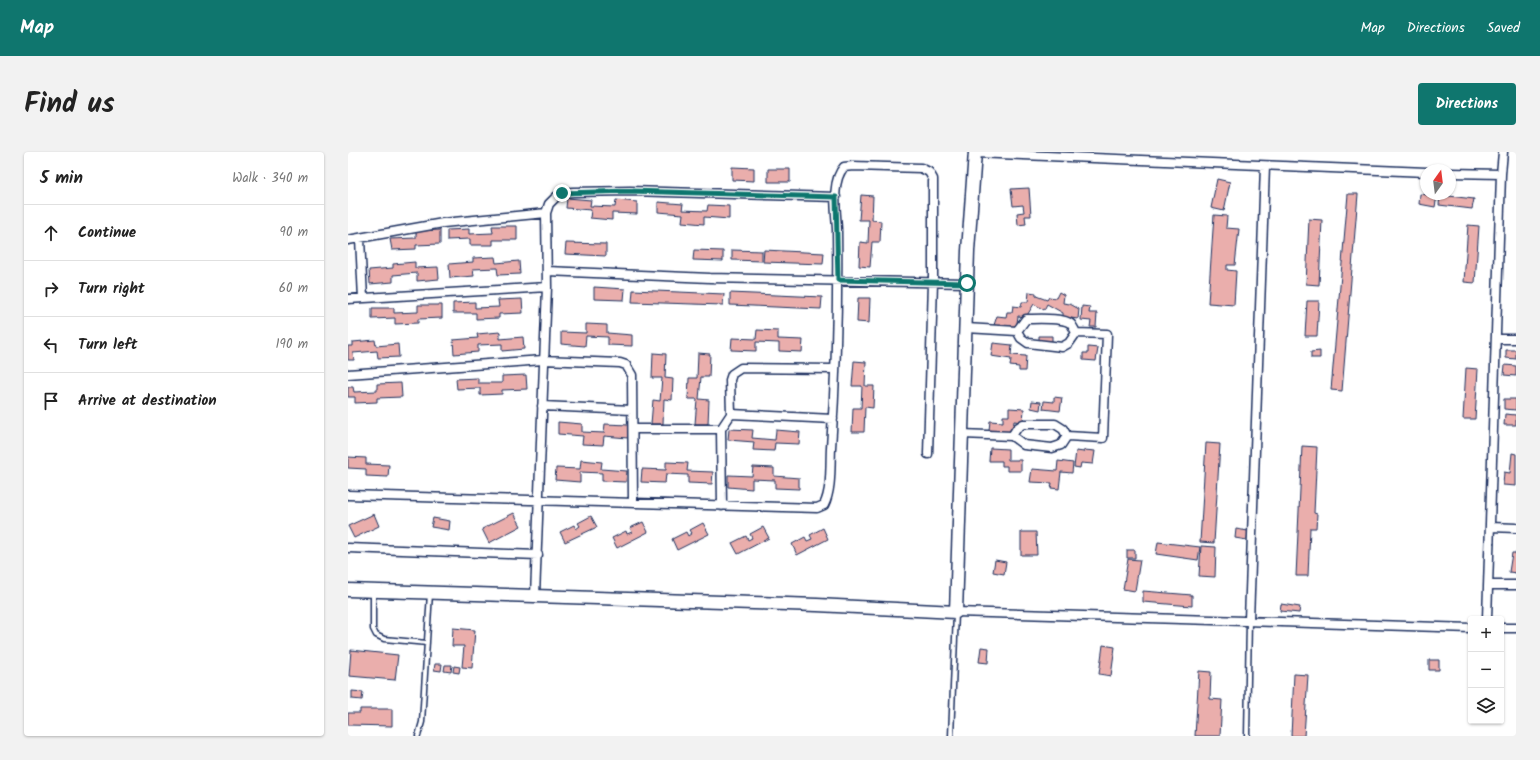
<!DOCTYPE html>
<html lang="en">
<head>
<meta charset="utf-8">
<style>
	body { margin:0; font-family:Kalam,sans-serif; background:#f2f2f2; color:#222 }
	.controls { position:absolute; right:12px; bottom:12px; display:grid; overflow:hidden; border-radius:4px; box-shadow:0 1px 3px #0004 }
	.controls button { width:36px; height:36px; display:grid; place-items:center; padding:0; border:0; border-bottom:1px solid #e0e0e0; background:#fff; color:#222; font:20px sans-serif }
	.compass { position:absolute; left:1072px; top:12px; width:36px; height:36px; border-radius:50%; background:#fff; box-shadow:0 1px 3px #0004; rotate:14deg }
	.stop { position:absolute; width:12px; height:12px; margin:-9px; border:3px solid #0f766e; border-radius:50%; background:#fff }
	.stop.end { background:#0f766e; border-color:#fff; box-shadow:0 1px 4px #0008 }
	.list { margin:0; padding:0; list-style:none }
	h2 { display:flex; justify-content:space-between; align-items:center; height:52px; margin:0; padding:0 16px; font-size:17px }
	h2 small { font-size:13px; font-weight:400; color:#767676 }
	.list li { display:grid; grid-template-columns:26px 1fr auto; gap:12px; align-items:center; box-sizing:border-box; height:56px; padding:0 16px; border-top:1px solid #e0e0e0 }
	.list b { display:block; font-size:15px; white-space:nowrap }
	.list em { font-size:13px; font-style:normal; color:#767676 }
	.icon { flex:none; width:22px; height:22px; fill:none; stroke:currentColor; stroke-width:2; stroke-linecap:round; stroke-linejoin:round }
	.map { position:relative; flex:none; width:1168px; height:584px; overflow:hidden; border-radius:4px }
	header { display:flex; align-items:center; gap:24px; box-sizing:border-box; height:56px; padding:0 20px; background:#0f766e; color:#fff }
	header strong { font-size:19px }
	nav { display:flex; gap:22px; margin-inline-start:auto; font-size:14px }
	.intro { display:flex; align-items:center; justify-content:space-between; box-sizing:border-box; height:96px; padding:0 24px }
	h1 { margin:0; font-size:28px }
	.button { padding:10px 18px; border-radius:4px; background:#0f766e; color:#fff; font-size:14px; font-weight:700 }
	main { display:flex; gap:24px; padding:0 24px }
	aside { flex:1; background:#fff; border-radius:4px; box-shadow:0 1px 3px #0004 }
	.map>svg:first-child { display:block }
	.building { fill:#eaaeac; stroke:#1b2f5e }
	.lines { fill:none; stroke-linecap:round; stroke-linejoin:round }
	.lane-casing { stroke:#1b2f5e; stroke-width:7 }
	.street-casing { stroke:#1b2f5e; stroke-width:11 }
	.secondary-casing { stroke:#1b2f5e; stroke-width:15 }
	.lane { stroke:#fff; stroke-width:4 }
	.street { stroke:#fff; stroke-width:8 }
	.secondary { stroke:#fff; stroke-width:12 }
	.route { stroke:#0f766e; stroke-width:5 }
</style>
</head>
<body>
<header>
<strong>Map</strong>
<nav><a>Map</a><a>Directions</a><a>Saved</a></nav>
</header>
<div class="intro"><h1>Find us</h1><a class="button">Directions</a></div>
<main>
<aside>
<h2>5 min<small>Walk · 340 m</small></h2>
<ul class="list">
<li><svg class="icon" aria-label="ahead" viewBox="0 0 24 24"><path d="M12 20V5M6 11l6-6 6 6"/></svg><div><b>Continue</b></div><em>90 m</em></li>
<li><svg class="icon" aria-label="right" viewBox="0 0 24 24"><path d="M7 20v-9h11M14 6l5 5-5 5"/></svg><div><b>Turn right</b></div><em>60 m</em></li>
<li><svg class="icon" aria-label="left" viewBox="0 0 24 24"><path d="M17 20v-9H6M10 6l-5 5 5 5"/></svg><div><b>Turn left</b></div><em>190 m</em></li>
<li><svg class="icon" aria-label="arrive" viewBox="0 0 24 24"><path d="M6 21V4h12l-3 4 3 4H6"/></svg><div><b>Arrive at destination</b></div></li>
</ul>
</aside>
<div class="map">
<svg width="1168" height="584" viewBox="0 0 1168 584">
	<rect width="100%" height="100%" fill="#fff"/>
	<filter id="ink" filterUnits="userSpaceOnUse"><feTurbulence type="fractalNoise" baseFrequency=".025" numOctaves="2"/><feDisplacementMap in="SourceGraphic" scale="8" xChannelSelector="R" yChannelSelector="G"/><feConvolveMatrix kernelMatrix="1 2 1 2 8 2 1 2 1" color-interpolation-filters="sRGB"/></filter>
	<g filter="url(#ink)">
		<path class="building" d="M 384,15 L 406,16 L 406,29 L 384,28 Z
			M 420,17 L 442,17 L 442,30 L 420,30 Z
			M 869,27 L 882,30 L 876,59 L 863,56 Z
			M 681,36 L 683,64 L 677,64 L 678,72 L 670,73 L 669,61 L 676,60 L 675,53 L 665,54 L 663,37 Z
			M 1000,42 L 1010,42 L 994,239 L 983,238 Z
			M 1072,42 L 1089,44 L 1087,55 L 1071,52 Z
			M 513,43 L 525,44 L 524,68 L 533,69 L 532,90 L 524,90 L 522,115 L 511,114 L 512,90 L 520,91 L 521,68 L 511,68 Z
			M 1092,43 L 1126,47 L 1124,57 L 1091,53 Z
			M 219,46 L 243,48 L 242,54 L 267,55 L 268,48 L 289,50 L 289,62 L 264,61 L 264,68 L 242,66 L 243,58 L 218,56 Z
			M 310,50 L 335,52 L 334,58 L 359,59 L 360,53 L 381,54 L 381,67 L 356,65 L 356,72 L 334,70 L 335,62 L 310,60 Z
			M 866,63 L 879,64 L 878,76 L 891,77 L 887,113 L 879,113 L 879,118 L 888,119 L 886,153 L 860,151 Z
			M 961,67 L 974,68 L 971,133 L 958,132 Z
			M 1120,73 L 1131,74 L 1127,131 L 1116,130 Z
			M 144,74 L 169,74 L 169,88 L 145,88 L 145,93 L 122,93 L 122,87 L 99,88 L 99,78 L 121,77 L 121,82 L 145,81 Z
			M 92,78 L 92,92 L 68,93 L 68,97 L 44,98 L 42,87 L 68,86 L 68,79 Z
			M 218,91 L 258,92 L 258,104 L 217,102 Z
			M 346,98 L 375,99 L 375,109 L 345,108 Z
			M 384,98 L 414,99 L 414,109 L 384,108 Z
			M 416,98 L 476,101 L 475,112 L 415,110 Z
			M 147,105 L 148,111 L 171,109 L 172,122 L 150,123 L 149,116 L 125,117 L 126,124 L 102,126 L 101,112 L 125,110 L 125,106 Z
			M 67,110 L 67,116 L 90,115 L 91,127 L 69,129 L 69,121 L 45,123 L 45,130 L 22,132 L 21,118 L 45,116 L 45,112 Z
			M 246,135 L 277,137 L 276,148 L 246,147 Z
			M 285,138 L 376,142 L 375,153 L 284,150 Z
			M 681,140 L 688,141 L 688,144 L 699,148 L 701,145 L 708,146 L 711,140 L 716,143 L 715,151 L 722,152 L 731,157 L 730,167 L 715,165 L 715,161 L 699,152 L 696,158 L 686,152 L 678,165 L 670,164 L 668,178 L 645,176 L 649,164 L 658,165 L 659,160 L 664,160 L 665,154 L 673,155 L 674,150 L 680,150 Z
			M 382,141 L 474,145 L 473,157 L 382,153 Z
			M 510,146 L 522,146 L 521,171 L 509,170 Z
			M 174,147 L 175,161 L 151,162 L 151,166 L 128,167 L 128,161 L 105,161 L 105,151 L 127,150 L 127,156 L 151,155 L 150,148 Z
			M 959,149 L 971,149 L 969,184 L 957,184 Z
			M 70,153 L 94,153 L 94,166 L 70,167 L 70,171 L 47,172 L 47,166 L 24,167 L 24,156 L 46,156 L 46,161 L 70,160 Z
			M 734,154 L 742,155 L 741,161 L 749,161 L 748,175 L 742,175 L 743,169 L 733,168 Z
			M 238,172 L 259,173 L 259,181 L 284,183 L 284,194 L 260,193 L 260,185 L 238,184 L 237,194 L 213,192 L 213,180 L 238,181 Z
			M 409,178 L 430,179 L 430,187 L 455,188 L 454,200 L 431,199 L 431,191 L 408,190 L 408,199 L 383,198 L 384,186 L 408,187 Z
			M 152,180 L 152,187 L 175,185 L 176,197 L 154,199 L 154,192 L 130,193 L 130,200 L 106,202 L 105,188 L 130,186 L 129,182 Z
			M 691,184 L 704,184 L 704,192 L 691,191 Z
			M 27,188 L 28,194 L 50,192 L 51,205 L 30,206 L 29,199 L 5,201 L 6,208 L 0,208 L 0,194 L 5,194 L 5,190 Z
			M 645,191 L 664,193 L 663,203 L 678,204 L 677,219 L 671,219 L 671,215 L 662,214 L 663,207 L 643,204 Z
			M 740,195 L 750,196 L 748,209 L 735,208 L 735,201 L 740,201 Z
			M 1158,198 L 1168,198 L 1168,207 L 1158,206 Z
			M 972,199 L 972,206 L 963,206 L 963,200 Z
			M 305,201 L 318,202 L 317,226 L 325,227 L 324,248 L 316,247 L 315,272 L 303,272 L 305,248 L 312,249 L 314,226 L 304,226 Z
			M 350,201 L 362,202 L 361,225 L 353,225 L 351,247 L 361,248 L 360,272 L 347,272 L 349,247 L 340,247 L 341,226 L 349,226 Z
			M 506,209 L 518,210 L 517,234 L 526,234 L 525,256 L 517,255 L 516,280 L 504,280 L 505,256 L 513,256 L 514,234 L 504,234 Z
			M 1157,213 L 1168,214 L 1168,224 L 1156,223 Z
			M 1118,216 L 1130,217 L 1127,267 L 1115,267 Z
			M 178,223 L 179,237 L 154,238 L 154,242 L 132,243 L 132,236 L 109,237 L 108,227 L 130,226 L 130,231 L 154,231 L 154,224 Z
			M 53,231 L 54,245 L 29,246 L 29,250 L 7,251 L 7,245 L 0,245 L 0,235 L 5,235 L 6,240 L 29,239 L 29,232 Z
			M 706,245 L 714,246 L 712,259 L 695,257 L 696,249 L 706,250 Z
			M 1156,247 L 1168,247 L 1168,258 L 1156,257 Z
			M 684,249 L 693,250 L 692,258 L 683,256 Z
			M 661,256 L 676,257 L 675,270 L 666,269 L 665,281 L 641,278 L 642,269 L 655,270 L 655,264 L 661,264 Z
			M 1157,262 L 1168,263 L 1168,273 L 1156,273 Z
			M 210,270 L 234,272 L 234,280 L 256,281 L 257,272 L 281,273 L 280,286 L 256,284 L 255,293 L 234,292 L 235,284 L 210,282 Z
			M 381,277 L 405,278 L 404,286 L 427,288 L 428,278 L 452,280 L 451,292 L 427,291 L 426,299 L 405,298 L 406,290 L 380,288 Z
			M 858,291 L 872,292 L 866,391 L 852,390 Z
			M 954,294 L 969,295 L 966,361 L 969,362 L 968,376 L 962,376 L 960,424 L 948,424 Z
			M 642,296 L 660,297 L 660,308 L 673,308 L 673,319 L 659,319 L 659,314 L 654,314 L 654,309 L 641,309 Z
			M 736,298 L 747,299 L 745,312 L 733,311 L 732,316 L 726,315 L 728,299 L 736,300 Z
			M 1164,301 L 1168,302 L 1168,334 L 1155,333 L 1156,320 L 1162,321 Z
			M 0,305 L 18,306 L 18,312 L 41,313 L 40,325 L 18,324 L 18,317 L 0,316 Z
			M 233,308 L 254,310 L 253,317 L 279,319 L 278,330 L 254,329 L 254,321 L 232,320 L 232,330 L 207,328 L 208,316 L 232,317 Z
			M 710,309 L 725,311 L 724,321 L 713,320 L 711,337 L 703,336 L 704,331 L 682,330 L 684,317 L 709,319 Z
			M 318,310 L 340,311 L 339,319 L 365,320 L 364,332 L 340,331 L 340,323 L 318,322 L 317,331 L 293,330 L 294,317 L 318,318 Z
			M 405,315 L 426,316 L 426,324 L 451,326 L 451,337 L 427,336 L 427,328 L 404,327 L 404,337 L 380,335 L 380,323 L 404,324 Z
			M 166,361 L 173,374 L 141,391 L 134,377 Z
			M 26,362 L 31,374 L 6,386 L 0,374 Z
			M 243,364 L 249,375 L 217,390 L 212,380 L 226,373 L 228,377 L 232,374 L 230,371 Z
			M 85,366 L 102,369 L 101,378 L 83,375 Z
			M 295,370 L 300,380 L 269,396 L 264,386 L 278,379 L 279,382 L 284,380 L 282,376 Z
			M 355,371 L 361,382 L 329,398 L 324,387 L 338,380 L 340,384 L 344,381 L 342,378 Z
			M 415,375 L 421,386 L 390,402 L 384,391 L 398,384 L 400,388 L 404,386 L 402,382 Z
			M 475,376 L 480,387 L 449,403 L 444,392 L 457,385 L 459,389 L 464,387 L 462,383 Z
			M 888,377 L 900,379 L 899,388 L 887,386 Z
			M 673,380 L 688,380 L 689,403 L 673,403 Z
			M 810,390 L 852,395 L 850,408 L 808,402 Z
			M 853,394 L 868,395 L 867,425 L 851,424 Z
			M 779,398 L 787,398 L 787,406 L 779,406 Z
			M 1164,401 L 1168,401 L 1168,421 L 1161,420 Z
			M 780,407 L 792,408 L 787,439 L 775,437 Z
			M 647,408 L 658,410 L 656,422 L 645,420 Z
			M 795,439 L 844,443 L 844,454 L 795,450 Z
			M 933,452 L 952,455 L 951,461 L 932,459 Z
			M 105,476 L 127,478 L 124,516 L 114,515 L 116,494 L 104,494 Z
			M 755,493 L 767,495 L 763,524 L 751,522 Z
			M 633,495 L 641,496 L 640,511 L 631,510 Z
			M 3,498 L 50,503 L 47,528 L 1,524 Z
			M 1081,508 L 1091,508 L 1091,518 L 1081,518 Z
			M 87,512 L 94,512 L 93,519 L 86,518 Z
			M 97,513 L 104,513 L 103,520 L 96,519 Z
			M 106,514 L 112,515 L 111,521 L 105,520 Z
			M 851,519 L 863,520 L 862,547 L 874,548 L 872,584 L 847,584 Z
			M 946,522 L 960,523 L 956,584 L 943,584 Z
			M 4,539 L 15,540 L 14,548 L 4,547 Z
			M 12,557 L 44,557 L 44,574 L 0,573 L 0,561 L 12,561 Z"/>
		<g class="lines">
			<g class="lane-casing">
				<path id="lane" d="M 25,441 L 25,477 L 28,483 L 36,487 L 79,491
					M 70,584 L 74,570 L 82,441
					M 603,584 L 608,461
					M 899,584 L 901,468"/>
			</g>
			<g class="street-casing">
				<path id="street" d="M 627,1 L 1078,20
					M 1102,21 L 1153,22 L 1139,467
					M 1153,22 L 1155,0
					M 12,87 L 15,146
					M 0,88 L 95,71 L 198,61
					M 199,119 L 362,126 L 619,131
					M 0,147 L 199,135
					M 669,179 L 673,186 L 680,191 L 714,195 L 721,191 L 728,181
					M 1148,187 L 1168,187
					M 0,222 L 195,208 L 272,211 L 278,213 L 284,223 L 285,351
					M 194,254 L 284,258
					M 383,262 L 485,267
					M 285,277 L 373,277
					M 614,282 L 664,284 L 676,293 L 704,296 L 713,293 L 719,284 L 755,286 L 759,182 L 728,181 C 727,178 725,175 723,172 C 716,165 688,167 678,167 L 669,179 L 618,176
					M 664,284 L 669,276 L 675,272 L 707,272 L 715,277 L 719,284
					M 0,343 L 469,356 L 476,353 C 484,337 482,314 483,296 C 488,223 490,150 489,77 C 488,59 483,29 496,15 L 505,14 L 573,16 L 581,20 L 585,27 L 585,130 L 580,302
					M 374,354 L 373,277 L 383,262 L 382,228 L 384,222 L 393,216 L 487,217
					M 1143,375 L 1168,376
					M 0,396 L 190,403
					M 1141,433 L 1168,433
					M 187,444 L 199,135 L 198,61 L 201,52 L 208,45 L 214,41 L 225,40 L 282,39 L 488,45
					M 608,460 L 1123,476
					M 901,468 L 917,14
					M 1153,476 L 1168,476"/>
			</g>
			<g class="secondary-casing">
				<path id="secondary" d="M 0,438 L 469,453 L 608,460 L 620,99 L 627,0"/>
			</g>
			<use href="#lane" class="lane"/>
			<use href="#street" class="street"/>
			<use href="#secondary" class="secondary"/>
		</g>
	</g>
	<g class="lines" filter="url(#ink)">
		<path class="route" d="M 214,41 L 282,39 L 488,45 L 490,128 L 619,131"/>
	</g>
</svg>
<div class="controls">
<button>+</button>
<button>−</button>
<button><svg class="icon" aria-label="layers" viewBox="0 0 24 24"><path d="M12 4l9 5-9 5-9-5zM3 14l9 5 9-5"/></svg></button>
</div>
<svg class="compass" viewBox="-18 -18 36 36"><path d="M0-13l5 13h-10z" fill="#e53935"/><path d="M0 13l5-13h-10z" fill="#767676"/></svg>
<div class="stop" style="left:619px;top:131px"></div>
<div class="stop end" style="left:214px;top:41px"></div>
</div>
</main>
</body>
</html>
